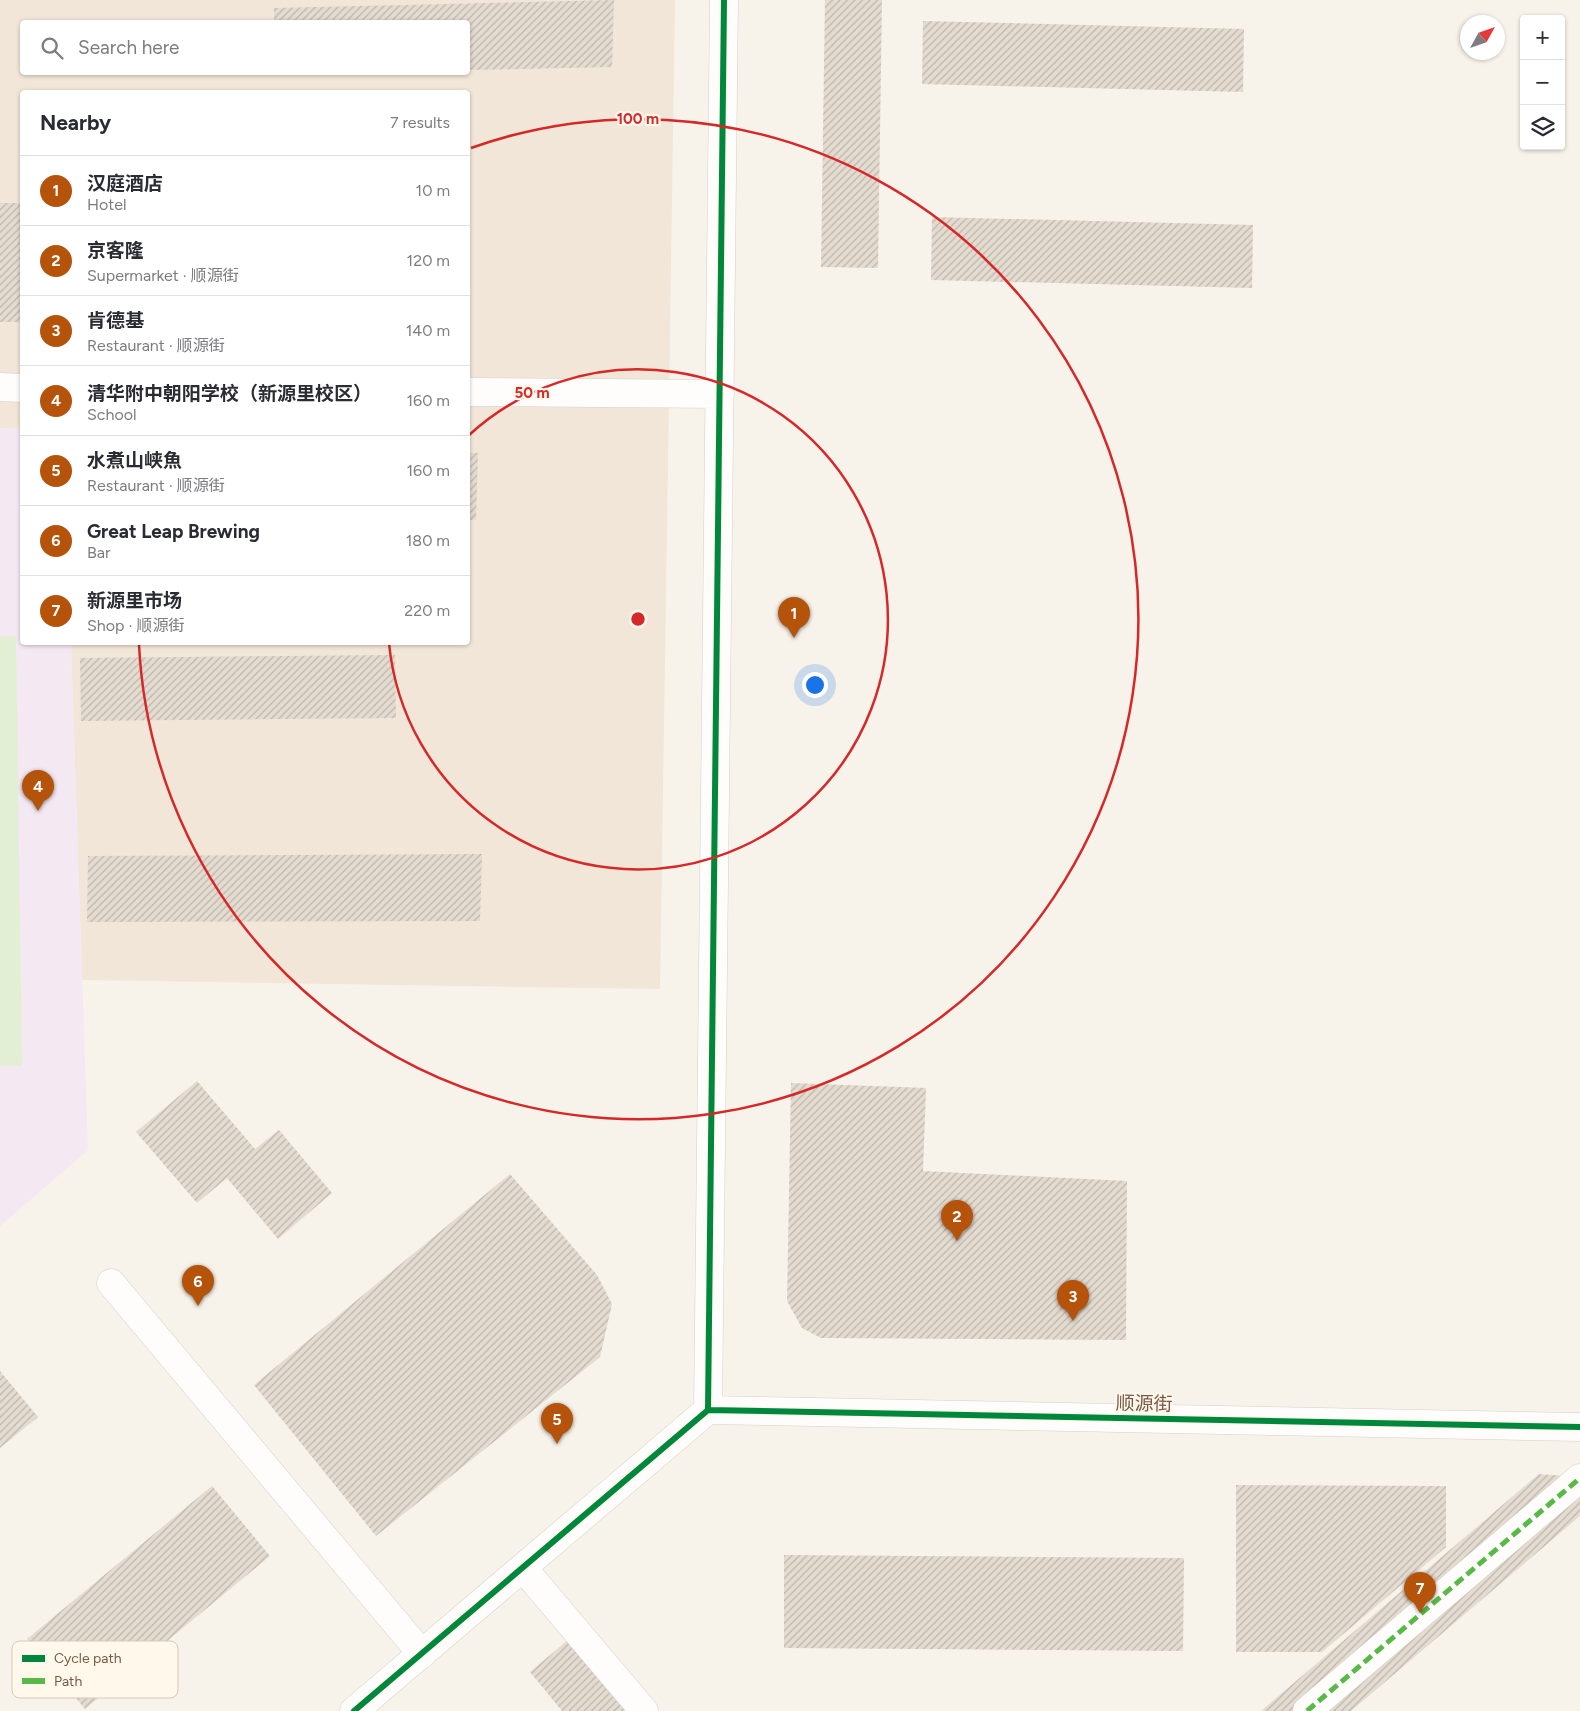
<!DOCTYPE html>
<html lang="en">
<head>
<meta charset="utf-8">
<style>
	body { margin:0; font-family:Figtree,"Noto Sans SC",sans-serif; background:#f2f2f3; color:#2b2b33 }
	.controls { position:absolute; right:15px; top:15px; display:grid; overflow:hidden; border-radius:5px; box-shadow:0 1px 4px #0004 }
	.controls button { width:45px; height:45px; display:grid; place-items:center; padding:0; border:0; border-bottom:1px solid #e1e1e2; background:#fff; color:#2b2b33; font:25px sans-serif }
	.compass { position:absolute; left:1460px; top:15px; width:45px; height:45px; border-radius:50%; background:#fff; box-shadow:0 1px 4px #0004; rotate:50deg }
	.you { position:absolute; left:814px; top:684px; width:18px; height:18px; margin:-12px; border:4px solid #fff; border-radius:50%; background:#1a73e8; box-shadow:0 0 0 8px #1a73e833 }
	.badge { display:grid; place-items:center; width:32px; height:32px; border-radius:50%; background:#b45309; color:#fff; font-size:16px; font-weight:700 }
	.pin { position:absolute; translate:-50% -41px; filter:drop-shadow(0 1px 2px #0008) }
	.pin::after { content:''; position:absolute; top:26px; width:18px; height:15px; background:inherit; clip-path:polygon(0 0,100% 0,50% 100%) }
	.list { margin:0; padding:0; list-style:none }
	h2 { display:flex; justify-content:space-between; align-items:center; height:65px; margin:0; padding:0 20px; font-size:21px }
	h2 small { font-size:16px; font-weight:400; color:#7c7c81 }
	.list li { display:grid; grid-template-columns:32px 1fr auto; gap:15px; align-items:center; box-sizing:border-box; height:70px; padding:0 20px; border-top:1px solid #e1e1e2 }
	.list b { display:block; font-size:19px; white-space:nowrap }
	.list p { margin:0; font-size:16px; white-space:nowrap; color:#7c7c81 }
	.list em { font-size:16px; font-style:normal; color:#7c7c81 }
	.icon { flex:none; width:28px; height:28px; fill:none; stroke:currentColor; stroke-width:2; stroke-linecap:round; stroke-linejoin:round }
	.map { position:relative; flex:none; width:1580px; height:1711px; overflow:hidden }
	.search { position:absolute; background:#fff; box-shadow:0 1px 4px #0004; left:20px; top:20px; width:450px; height:55px; display:flex; align-items:center; gap:12px; box-sizing:border-box; padding:0 18px; border-radius:5px; color:#7c7c81; font-size:19px }
	.panel { position:absolute; background:#fff; box-shadow:0 1px 4px #0004; left:20px; top:90px; width:450px; height:555px; border-radius:5px }
	.map>svg:first-child { display:block }
	.residential { fill:#f1e6d7; fill-rule:evenodd }
	.education { fill:#f4e9f2 }
	.park { fill:#e2efd4 }
	.building { fill:url(#building-hatch) }
	.lines { fill:none; stroke-linecap:round; stroke-linejoin:round }
	.minor-casing { stroke:#d6cfc6; stroke-width:29 }
	.minor { stroke:#fefdfc; stroke-width:28 }
	.quiet { stroke:#58b947; stroke-width:5; stroke-dasharray:10 5; stroke-linecap:butt }
	.cycleway-casing { stroke:#fff8eb; stroke-width:9 }
	.cycleway { stroke:#00873e; stroke-width:6 }
	.ring { fill:none; stroke:#d62828; stroke-width:2.5 }
	.labels { text-anchor:middle; stroke-width:4.5; stroke-linejoin:round; paint-order:stroke }
	.street-label { font-size:19px; fill:#775a48; stroke:#fff8eb }
	.key { fill:#fff8eb; stroke:#d6c9ba; stroke-width:1 }
	.key-label { font-size:14px; fill:#775a48 }
	.centre { fill:#d62828; stroke:#fff8eb; stroke-width:2.5 }
	.ring-label { font-size:15px; text-anchor:middle; font-weight:bold; fill:#d62828; stroke:#fff8eb; stroke-width:4.5; stroke-linejoin:round; paint-order:stroke }
</style>
</head>
<body>
<div class="map">
<svg width="1580" height="1711" viewBox="0 0 1580 1711">
	<defs>
		<pattern id="building-hatch" width="6" height="6" patternUnits="userSpaceOnUse" patternTransform="scale(1.25)"><rect width="6" height="6" fill="#e4dbd1"/><path d="M-1 1l2-2M0 6l6-6M5 7l2-2" fill="none" stroke="#beb5ac"/></pattern>
	</defs>
	<rect width="100%" height="100%" fill="#f7f3ea"/>
	<path class="residential" d="M 0,0 L 675,0 L 660,989 L 82,980 L 71,643 L 468,642 L 468,92 L 22,92 L 22,429 L 0,428 ZM 22,22 L 468,22 L 468,72 L 22,72 Z"/>
	<path class="education" d="M 0,428 L 22,429 L 22,642 L 71,643 L 88,1150 L 0,1226 Z"/>
	<path class="park" d="M 0,636 L 16,636 L 22,1066 L 0,1066 Z"/>
	<path class="building" d="M 614,0 L 612,67 L 468,70 L 468,22 L 274,22 L 274,8 Z
		M 825,0 L 882,0 L 878,268 L 821,267 Z
		M 923,21 L 1244,29 L 1243,92 L 922,84 Z
		M 0,203 L 22,203 L 22,322 L 0,322 Z
		M 932,217 L 1253,225 L 1252,288 L 931,280 Z
		M 468,453 L 478,453 L 476,520 L 468,520 Z
		M 395,655 L 396,718 L 81,721 L 80,658 Z
		M 482,854 L 480,921 L 87,922 L 88,856 Z
		M 197,1081 L 255,1149 L 279,1130 L 332,1193 L 278,1239 L 227,1178 L 197,1203 L 136,1132 Z
		M 791,1083 L 926,1088 L 923,1171 L 1127,1181 L 1126,1340 L 821,1338 L 802,1328 L 787,1301 Z
		M 510,1174 L 597,1275 L 612,1304 L 600,1357 L 376,1536 L 254,1385 Z
		M 0,1371 L 38,1417 L 0,1448 Z
		M 1539,1474 L 1580,1477 L 1580,1516 L 1351,1711 L 1261,1711 Z
		M 1236,1485 L 1446,1486 L 1446,1547 L 1322,1652 L 1236,1652 Z
		M 212,1486 L 270,1556 L 85,1709 L 27,1639 Z
		M 784,1555 L 1184,1558 L 1183,1651 L 784,1648 Z
		M 575,1634 L 639,1711 L 562,1711 L 530,1672 Z"/>
	<g class="lines">
		<g class="minor-casing">
			<path id="minor" d="M 0,387 L 22,388
				M 468,392 L 720,394
				M 111,1283 L 422,1654
				M 708,1410 L 1580,1427
				M 523,1568 L 644,1711
				M 354,1711 L 708,1410 L 724,0
				M 1307,1711 L 1580,1478"/>
		</g>
		<use href="#minor" class="minor"/>
		<path class="quiet" d="M 1307,1711 L 1580,1478"/>
		<g class="cycleway-casing">
			<path id="cycleway" d="M 708,1410 L 1580,1427
				M 354,1711 L 708,1410 L 724,0"/>
		</g>
		<use href="#cycleway" class="cycleway"/>
	</g>
	<g class="ring">
		<path d="M468 436A250 250 0 1 1 389 643"/>
		<path d="M471 148A500 500 0 1 1 139 645"/>
	</g>
	<g class="labels">
		<g class="street-label">
			<text transform="translate(1144 1403) rotate(1)" y="7">顺源街</text>
		</g>
	</g>
	<rect x="12" y="1641" width="166" height="57" rx="8" class="key"/>
	<rect x="22" y="1655" width="23" height="7" fill="#00873e"/>
	<rect x="22" y="1678" width="23" height="6" fill="#58b947"/>
	<g class="key-label">
		<text x="54" y="1663">Cycle path</text>
		<text x="54" y="1686">Path</text>
	</g>
	<circle cx="638" cy="619" r="8" class="centre"/>
	<g class="ring-label">
		<text x="638" y="124">100 m</text>
		<text x="532" y="398">50 m</text>
	</g>
</svg>
<div class="controls">
<button>+</button>
<button>−</button>
<button><svg class="icon" aria-label="layers" viewBox="0 0 24 24"><path d="M12 4l9 5-9 5-9-5zM3 14l9 5 9-5"/></svg></button>
</div>
<svg class="compass" viewBox="-18 -18 36 36"><path d="M0-13l5 13h-10z" fill="#e53935"/><path d="M0 13l5-13h-10z" fill="#7c7c81"/></svg>
<div class="you"></div>
<div class="pin badge" style="left:794px;top:638px">1</div>
<div class="pin badge" style="left:957px;top:1241px">2</div>
<div class="pin badge" style="left:1073px;top:1321px">3</div>
<div class="pin badge" style="left:38px;top:811px">4</div>
<div class="pin badge" style="left:557px;top:1444px">5</div>
<div class="pin badge" style="left:198px;top:1306px">6</div>
<div class="pin badge" style="left:1420px;top:1613px">7</div>
<div class="search"><svg class="icon" aria-label="search" viewBox="0 0 24 24"><circle cx="10" cy="10" r="6"/><path d="M15 15l6 6"/></svg>Search here</div>
<section class="panel">
<h2>Nearby<small>7 results</small></h2>
<ul class="list">
<li><span class="badge">1</span><div><b>汉庭酒店</b><p>Hotel</p></div><em>10 m</em></li>
<li><span class="badge">2</span><div><b>京客隆</b><p>Supermarket · 顺源街</p></div><em>120 m</em></li>
<li><span class="badge">3</span><div><b>肯德基</b><p>Restaurant · 顺源街</p></div><em>140 m</em></li>
<li><span class="badge">4</span><div><b>清华附中朝阳学校（新源里校区）</b><p>School</p></div><em>160 m</em></li>
<li><span class="badge">5</span><div><b>水煮山峡魚</b><p>Restaurant · 顺源街</p></div><em>160 m</em></li>
<li><span class="badge">6</span><div><b>Great Leap Brewing</b><p>Bar</p></div><em>180 m</em></li>
<li><span class="badge">7</span><div><b>新源里市场</b><p>Shop · 顺源街</p></div><em>220 m</em></li>
</ul>
</section>
</div>
</body>
</html>
